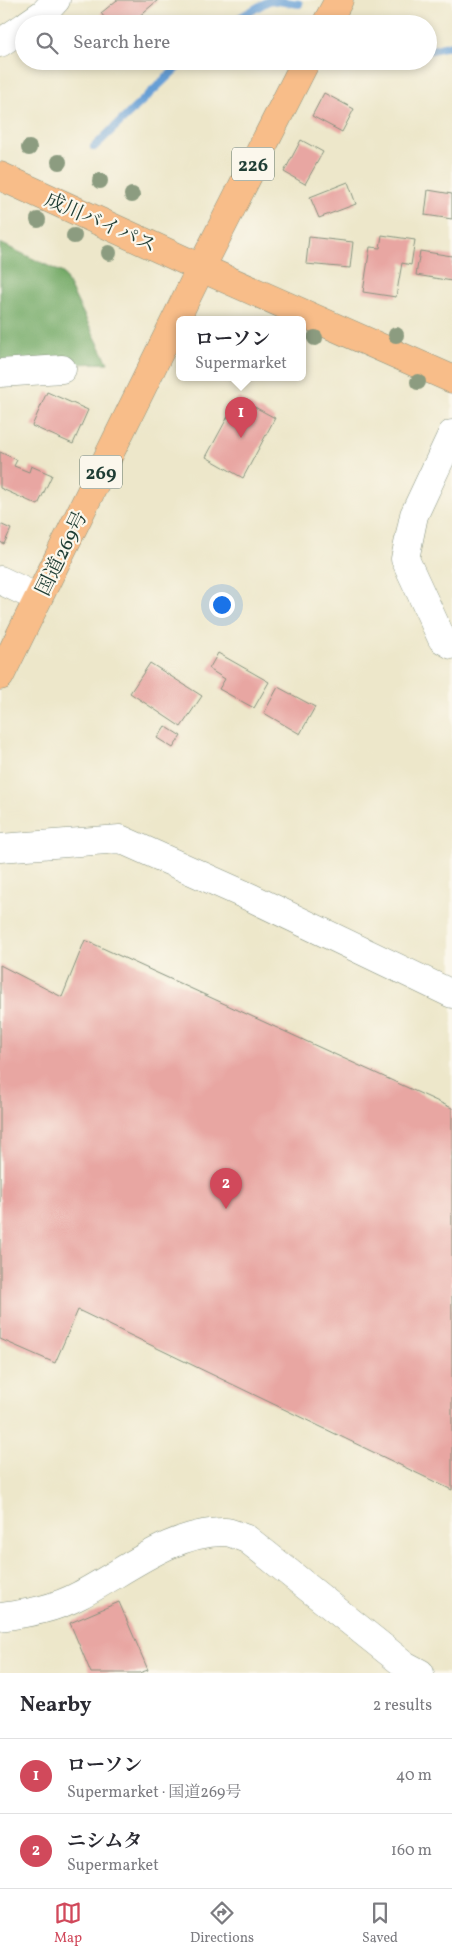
<!DOCTYPE html>
<html lang="en">
<head>
<meta charset="utf-8">
<style>
	body { margin:0; font-family:Vollkorn,"Noto Serif JP",serif; background:#f2f2f3; color:#2b2b33 }
	.you { position:absolute; left:221px; top:604px; width:18px; height:18px; margin:-12px; border:4px solid #fff; border-radius:50%; background:#1a73e8; box-shadow:0 0 0 8px #1a73e833 }
	.badge { display:grid; place-items:center; width:32px; height:32px; border-radius:50%; background:#d1495b; color:#fff; font-size:16px; font-weight:700 }
	.pin { position:absolute; translate:-50% -41px; filter:drop-shadow(0 1px 2px #0008) }
	.pin::after { content:''; position:absolute; top:26px; width:18px; height:15px; background:inherit; clip-path:polygon(0 0,100% 0,50% 100%) }
	.popup { position:absolute; left:176px; top:316px; width:130px; height:65px; box-sizing:border-box; display:grid; place-content:center; border-radius:8px; background:#fff; filter:drop-shadow(0 1px 4px #0005); font-size:16px; white-space:nowrap; color:#7c7c81 }
	.popup b { font-size:19px; color:#2b2b33 }
	.popup::after { content:''; position:absolute; left:50%; top:100%; margin-left:-10px; border:10px solid transparent; border-top-color:#fff }
	.list { margin:0; padding:0; list-style:none }
	h2 { display:flex; justify-content:space-between; align-items:center; height:65px; margin:0; padding:0 20px; font-size:21px }
	h2 small { font-size:16px; font-weight:400; color:#7c7c81 }
	.list li { display:grid; grid-template-columns:32px 1fr auto; gap:15px; align-items:center; box-sizing:border-box; height:75px; padding:0 20px; border-top:1px solid #e1e1e2 }
	.list b { display:block; font-size:19px; white-space:nowrap }
	.list p { margin:0; font-size:16px; white-space:nowrap; color:#7c7c81 }
	.list em { font-size:16px; font-style:normal; color:#7c7c81 }
	.icon { flex:none; width:28px; height:28px; fill:none; stroke:currentColor; stroke-width:2; stroke-linecap:round; stroke-linejoin:round }
	.map { position:relative; flex:none; width:452px; height:1673px; overflow:hidden }
	.search { position:absolute; background:#fff; box-shadow:0 2px 8px #0003; left:15px; right:15px; top:15px; height:55px; display:flex; align-items:center; gap:12px; box-sizing:border-box; padding:0 18px; border-radius:28px; color:#7c7c81; font-size:19px }
	.sheet { height:215px; background:#fff }
	nav { display:flex; justify-content:space-around; align-items:center; box-sizing:border-box; height:70px; border-top:1px solid #e1e1e2; background:#fff; font-size:14px; color:#7c7c81 }
	nav a { display:grid; justify-items:center; gap:2px }
	nav .on { color:#d1495b }
	.map>svg:first-child { display:block }
	.forest { fill:#75aa67; stroke:#4a744e }
	.lines { fill:none; stroke-linecap:round; stroke-linejoin:round }
	.stream { stroke:#669fd5; stroke-width:8 }
	.building { fill:#e8a6a2 }
	.minor-casing { stroke:#86927f; stroke-width:29 }
	.major-casing { stroke:#86927f; stroke-width:29 }
	.highway-casing { stroke:#86927f; stroke-width:29 }
	.minor { stroke:#fff; stroke-width:28 }
	.major { stroke:#f8bd89; stroke-width:28 }
	.highway { stroke:#f8bd89; stroke-width:28 }
	.tree { fill:#8c9c80 }
	.labels { text-anchor:middle; stroke-width:4.5; stroke-linejoin:round; paint-order:stroke }
	.shield { fill:#fbf7ec; stroke:#61756b; stroke-width:1 }
	.shield-label { font-size:19px; font-weight:bold; fill:#1f3d34 }
	.street-label { font-size:20px; fill:#1f3d34; stroke:#fbf7ec }
</style>
</head>
<body>
<div class="map">
<svg width="452" height="1673" viewBox="0 0 452 1673">
	<rect width="100%" height="100%" fill="#fbf7ec"/>
	<filter id="ink" filterUnits="userSpaceOnUse"><feTurbulence type="fractalNoise" baseFrequency=".02" numOctaves="2"/><feDisplacementMap in="SourceGraphic" scale="10" xChannelSelector="R" yChannelSelector="G"/><feConvolveMatrix kernelMatrix="1 2 1 2 8 2 1 2 1" color-interpolation-filters="sRGB"/></filter>
	<filter id="wash" filterUnits="userSpaceOnUse"><feTurbulence type="fractalNoise" baseFrequency=".0096" numOctaves="4" result="noise"/><feDisplacementMap in="SourceGraphic" scale="20" xChannelSelector="R" yChannelSelector="G"/><feGaussianBlur stdDeviation="1.12" result="paint"/><feColorMatrix in="noise" values="0 0 0 0 0 0 0 0 0 0 0 0 0 0 0 0 0 1.4 0 .05"/><feComposite in="paint" operator="in"/></filter>
	<g filter="url(#wash)">
		<rect width="100%" height="100%" fill="#ede7ca"/>
		<path class="forest" d="M 0,243 L 63,273 L 108,363 L 0,366 Z"/>
		<g class="lines">
			<path class="stream" d="M 229,24 L 270,0 L 299,4
				M 428,51 L 452,45
				M 94,147 L 184,61"/>
		</g>
		<g id="blocks">
			<path class="building" d="M 117,0 L 158,0 L 130,24 L 109,24 L 101,13 Z
				M 324,93 L 354,109 L 342,132 L 312,116 Z
				M 301,140 L 323,152 L 305,184 L 284,172 Z
				M 348,182 L 356,204 L 319,218 L 310,197 Z
				M 428,190 L 452,194 L 452,219 L 425,215 Z
				M 382,235 L 415,240 L 411,265 L 402,263 L 396,297 L 363,292 L 370,247 L 380,248 Z
				M 309,237 L 353,242 L 350,268 L 306,264 Z
				M 420,251 L 452,256 L 452,281 L 416,275 Z
				M 47,392 L 88,410 L 73,444 L 32,426 Z
				M 238,398 L 275,418 L 243,478 L 206,457 Z
				M 0,452 L 17,460 L 14,466 L 29,472 L 31,466 L 52,475 L 38,505 L 0,488 Z
				M 0,524 L 11,529 L 4,544 L 0,542 Z
				M 218,653 L 269,682 L 254,708 L 219,689 L 225,679 L 209,669 Z
				M 150,663 L 202,696 L 181,727 L 130,693 Z
				M 278,687 L 315,707 L 300,734 L 264,713 Z
				M 165,726 L 181,736 L 173,748 L 157,738 Z
				M 85,940 L 452,1108 L 452,1490 L 78,1310 L 55,1363 L 0,1339 L 0,965 L 62,997 Z
				M 119,1602 L 148,1670 L 139,1673 L 91,1673 L 70,1623 Z"/>
		</g>
	</g>
	<g filter="url(#ink)">
		<use href="#blocks" fill-opacity="0" stroke="#86927f" stroke-width="1"/>
		<g class="lines">
			<g class="minor-casing">
				<path id="minor" d="M 28,24 L 44,13 L 56,0
					M 0,43 L 24,27
					M 0,373 L 62,369
					M 452,434 L 414,515 L 405,559 L 442,639 L 452,645
					M 0,580 L 38,598
					M 0,848 L 120,839 L 252,898 L 452,994
					M 0,1617 C 29,1613 54,1609 80,1595 C 124,1572 173,1531 225,1532 C 232,1532 240,1537 247,1539 L 405,1665 L 420,1673"/>
			</g>
			<g class="major-casing">
				<path id="major" d="M 201,268 L 452,379"/>
			</g>
			<g class="highway-casing">
				<path id="highway" d="M 326,24 L 339,0
					M 0,176 L 201,268
					M 0,676 L 201,268 L 306,61"/>
			</g>
			<use href="#minor" class="minor"/>
			<use href="#major" class="major"/>
			<use href="#highway" class="highway"/>
		</g>
		<g class="tree">
			<circle cx="29" cy="148" r="8"/>
			<circle cx="59" cy="162" r="8"/>
			<circle cx="100" cy="181" r="8"/>
			<circle cx="132" cy="195" r="8"/>
			<circle cx="38" cy="220" r="8"/>
			<circle cx="74" cy="236" r="8"/>
			<circle cx="109" cy="253" r="8"/>
			<circle cx="396" cy="335" r="8"/>
			<circle cx="315" cy="338" r="8"/>
			<circle cx="418" cy="382" r="8"/>
		</g>
	</g>
	<g class="labels">
		<g class="shield">
			<rect x="232" y="147.5" width="42" height="33" rx="4"/>
			<rect x="80" y="455.5" width="42" height="33" rx="4"/>
		</g>
		<g class="shield-label">
			<text x="253" y="171">226</text>
			<text x="101" y="479">269</text>
		</g>
		<g class="street-label">
			<text transform="translate(101 222) rotate(24)" y="7">成川バイパス</text>
			<text transform="translate(61 553) rotate(-64)" y="7">国道269号</text>
		</g>
	</g>
</svg>
<div class="you"></div>
<div class="pin badge" style="left:241px;top:438px">1</div>
<div class="popup"><b>ローソン</b>Supermarket</div>
<div class="pin badge" style="left:226px;top:1209px">2</div>
<div class="search"><svg class="icon" aria-label="search" viewBox="0 0 24 24"><circle cx="10" cy="10" r="6"/><path d="M15 15l6 6"/></svg>Search here</div>
</div>
<section class="sheet">
<h2>Nearby<small>2 results</small></h2>
<ul class="list">
<li><span class="badge">1</span><div><b>ローソン</b><p>Supermarket · 国道269号</p></div><em>40 m</em></li>
<li><span class="badge">2</span><div><b>ニシムタ</b><p>Supermarket</p></div><em>160 m</em></li>
</ul>
</section>
<nav>
<a class="on"><svg class="icon" aria-label="map" viewBox="0 0 24 24"><path d="M3 6l6-2 6 2 6-2v14l-6 2-6-2-6 2zM9 4v14M15 6v14"/></svg>Map</a>
<a><svg class="icon" aria-label="directions" viewBox="0 0 24 24"><path d="M12 3l9 9-9 9-9-9zM9 14v-3h6M13 9l2 2-2 2"/></svg>Directions</a>
<a><svg class="icon" aria-label="saved" viewBox="0 0 24 24"><path d="M7 4h10v16l-5-4-5 4z"/></svg>Saved</a>
</nav>
</body>
</html>
